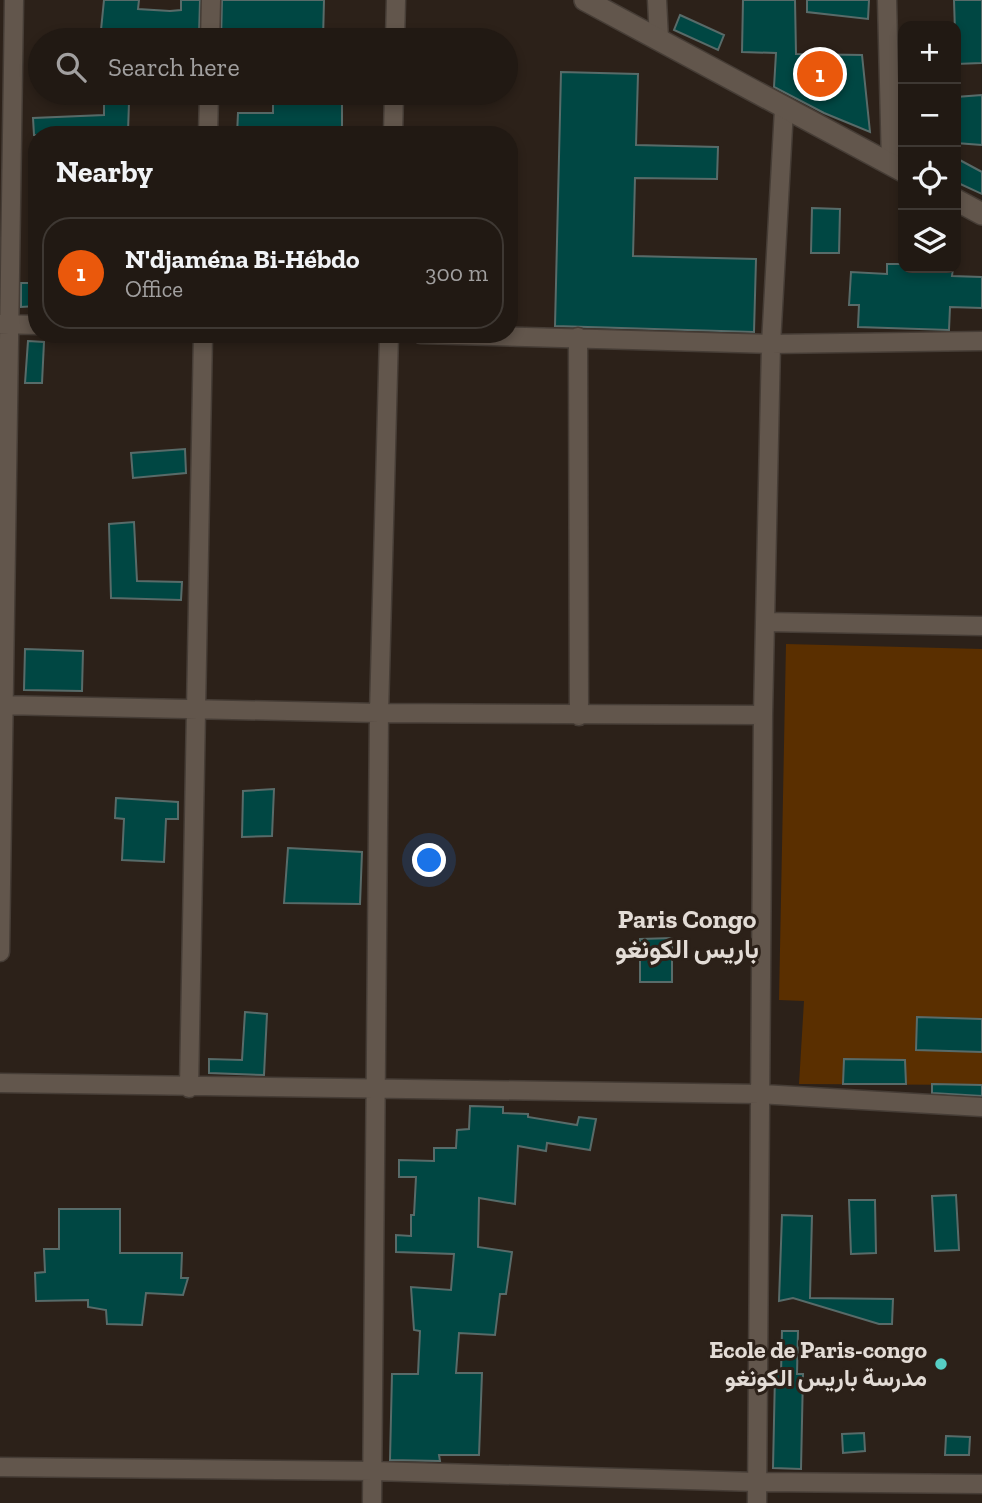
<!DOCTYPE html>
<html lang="en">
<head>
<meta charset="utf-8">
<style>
	body { margin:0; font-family:"Zilla Slab",Vazirmatn,serif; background:#2d2621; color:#f1f3f6 }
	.controls { position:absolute; right:21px; top:21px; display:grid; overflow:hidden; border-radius:14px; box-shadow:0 4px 10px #0003 }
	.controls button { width:63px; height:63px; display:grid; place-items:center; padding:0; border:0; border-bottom:2px solid #3e3833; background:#211913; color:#f1f3f6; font:35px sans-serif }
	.you { position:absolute; left:430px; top:861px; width:24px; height:24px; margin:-18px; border:5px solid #fff; border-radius:50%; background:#1a73e8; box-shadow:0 0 0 10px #1a73e833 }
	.badge { display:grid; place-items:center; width:46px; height:46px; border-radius:50%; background:#ea580c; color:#fff; font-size:23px; font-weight:700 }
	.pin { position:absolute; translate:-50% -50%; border:4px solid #fff; box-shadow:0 2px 7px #0006 }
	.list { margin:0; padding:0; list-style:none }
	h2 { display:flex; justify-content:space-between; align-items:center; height:91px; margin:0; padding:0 28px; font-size:30px }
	h2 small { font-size:23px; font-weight:400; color:#a2a0a0 }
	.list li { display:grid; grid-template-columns:46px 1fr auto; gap:21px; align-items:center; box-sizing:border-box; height:112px; margin:0 14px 14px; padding:0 14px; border:2px solid #3e3833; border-radius:28px }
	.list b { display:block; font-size:26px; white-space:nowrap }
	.list p { margin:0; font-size:23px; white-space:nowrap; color:#a2a0a0 }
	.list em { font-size:23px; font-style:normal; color:#a2a0a0 }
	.icon { flex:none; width:38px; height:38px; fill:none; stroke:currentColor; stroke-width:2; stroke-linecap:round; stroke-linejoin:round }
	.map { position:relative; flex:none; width:982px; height:1503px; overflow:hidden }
	.search { position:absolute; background:#211913; box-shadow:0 4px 10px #0003; left:28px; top:28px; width:490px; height:77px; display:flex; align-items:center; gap:18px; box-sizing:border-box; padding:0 24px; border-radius:38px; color:#a2a0a0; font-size:26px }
	.panel { position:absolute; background:#211913; box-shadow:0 4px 10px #0003; left:28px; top:126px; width:490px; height:217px; border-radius:28px }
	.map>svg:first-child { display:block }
	.green { fill:#5a2f00 }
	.building { fill:#004743; stroke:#586b69; stroke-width:2 }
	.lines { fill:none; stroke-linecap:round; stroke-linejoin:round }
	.street-casing { stroke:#463d36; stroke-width:21 }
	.secondary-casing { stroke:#463d36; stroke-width:24 }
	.street { stroke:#62564c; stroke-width:18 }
	.secondary { stroke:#62564c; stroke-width:21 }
	.poi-dot { fill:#56cec4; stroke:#2c2119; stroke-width:2.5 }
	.labels { text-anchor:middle; stroke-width:6; stroke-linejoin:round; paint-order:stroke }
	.poi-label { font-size:24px; font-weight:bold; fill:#e3dcd6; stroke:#2c2119; text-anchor:end }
	.neighbourhood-label { font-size:26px; font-weight:bold; fill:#e3dcd6; stroke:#2c2119 }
</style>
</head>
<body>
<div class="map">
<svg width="982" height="1503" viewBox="0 0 982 1503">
	<rect width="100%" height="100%" fill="#2c2119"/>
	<path class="green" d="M 786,644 L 982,649 L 982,1085 L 799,1084 L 804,1001 L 779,1000 Z"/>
	<path class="building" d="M 104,0 L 139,0 L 138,9 L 170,11 L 181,10 L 181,0 L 200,0 L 199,36 L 135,36 L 134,40 L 100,40 Z
		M 222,0 L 324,0 L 323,40 L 221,40 Z
		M 743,0 L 795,0 L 796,54 L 862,55 L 870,132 L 824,113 L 774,87 L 776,53 L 742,52 Z
		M 807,0 L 869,0 L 868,19 L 807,12 Z
		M 954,0 L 982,0 L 982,63 L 956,64 Z
		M 680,15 L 724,35 L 718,50 L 674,30 Z
		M 561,72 L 638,74 L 636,145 L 718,147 L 717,179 L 635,178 L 633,256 L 756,259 L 754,332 L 555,326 Z
		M 273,93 L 342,93 L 342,135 L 237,135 L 238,113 L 273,113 Z
		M 982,95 L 982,145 L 956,143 L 956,97 Z
		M 104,101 L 129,102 L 128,132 L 110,131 L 110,135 L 34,135 L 33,118 L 104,115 Z
		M 956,158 L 982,172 L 982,194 L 956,182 Z
		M 812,208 L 840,209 L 839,253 L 811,253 Z
		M 887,264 L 903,264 L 903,268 L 953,268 L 952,276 L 982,277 L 982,308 L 950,307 L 949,330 L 858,327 L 859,305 L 849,305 L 851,272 L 887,274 Z
		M 21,283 L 37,283 L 37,306 L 21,307 Z
		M 28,341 L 44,342 L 42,383 L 25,383 Z
		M 185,449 L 186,473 L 133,478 L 131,453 Z
		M 134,522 L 137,581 L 182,582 L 181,600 L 111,598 L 109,524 Z
		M 25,649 L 83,651 L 82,691 L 24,690 Z
		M 274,789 L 272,836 L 242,837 L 243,791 Z
		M 116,798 L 178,802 L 178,819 L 166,819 L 164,862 L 122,860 L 124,819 L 115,818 Z
		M 288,848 L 362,852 L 360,904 L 284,903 Z
		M 672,938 L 672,982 L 640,982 L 640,939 Z
		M 245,1012 L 267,1014 L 264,1075 L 209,1073 L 209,1059 L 242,1060 Z
		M 917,1017 L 982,1019 L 982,1052 L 916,1050 Z
		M 844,1059 L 905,1060 L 906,1084 L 843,1084 Z
		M 932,1084 L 982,1085 L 982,1096 L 932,1093 Z
		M 470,1106 L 503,1107 L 503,1113 L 528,1114 L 528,1117 L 577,1125 L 579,1117 L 596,1119 L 590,1150 L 547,1143 L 546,1151 L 518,1146 L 515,1204 L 479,1198 L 478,1247 L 512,1252 L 506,1294 L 500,1294 L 495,1335 L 459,1333 L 456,1373 L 482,1373 L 479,1455 L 439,1455 L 440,1461 L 390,1460 L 392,1374 L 418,1374 L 420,1331 L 414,1330 L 411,1287 L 451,1290 L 454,1254 L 396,1252 L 396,1235 L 411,1236 L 411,1215 L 414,1215 L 416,1177 L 399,1177 L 399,1160 L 434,1161 L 434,1148 L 456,1148 L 457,1130 L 469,1129 Z
		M 956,1195 L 959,1250 L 935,1251 L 932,1196 Z
		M 849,1200 L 875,1200 L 876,1253 L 851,1254 Z
		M 59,1209 L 120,1209 L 120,1253 L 182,1253 L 181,1278 L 188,1278 L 183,1295 L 146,1293 L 142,1325 L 107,1324 L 106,1310 L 88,1307 L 88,1300 L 36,1301 L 35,1273 L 45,1272 L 44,1249 L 59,1249 Z
		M 782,1215 L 812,1216 L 810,1298 L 893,1299 L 892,1324 L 879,1324 L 793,1298 L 779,1301 Z
		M 782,1331 L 798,1331 L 797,1374 L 803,1374 L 801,1469 L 773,1468 L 775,1374 L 781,1374 Z
		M 864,1433 L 865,1451 L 843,1453 L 842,1434 Z
		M 946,1436 L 970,1437 L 969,1455 L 945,1455 Z"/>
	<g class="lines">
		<g class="street-casing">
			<path id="street" d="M 657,0 L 659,39
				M 887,0 L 891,165
				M 210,40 L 211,0
				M 395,40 L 396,0
				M 208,135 L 209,93
				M 393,135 L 394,93
				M 0,324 L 37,325
				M 421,334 L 771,344 L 982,341
				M 578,337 L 579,716
				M 765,622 L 982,626
				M 0,705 L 379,713 L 763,715
				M 0,952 L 14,0
				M 0,1083 L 760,1094 L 982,1107
				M 189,1088 L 203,334
				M 0,1467 L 373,1471 L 757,1482 L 982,1484
				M 372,1503 L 379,713 L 389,334
				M 757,1503 L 763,715 L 771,344 L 784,109"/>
		</g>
		<g class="secondary-casing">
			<path id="secondary" d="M 585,0 L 903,171
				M 956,200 L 982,214"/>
		</g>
		<use href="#street" class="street"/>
		<use href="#secondary" class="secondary"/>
	</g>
	<circle class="poi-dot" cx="941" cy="1364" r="7"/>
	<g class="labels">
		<g class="poi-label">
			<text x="927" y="1358">Ecole de Paris-congo<tspan x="927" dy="28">مدرسة باريس الكونغو</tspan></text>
		</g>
		<g class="neighbourhood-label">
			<text x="687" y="928">Paris Congo<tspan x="687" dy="30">باريس الكونغو</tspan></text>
		</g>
	</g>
</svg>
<div class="controls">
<button>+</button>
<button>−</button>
<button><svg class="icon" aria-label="locate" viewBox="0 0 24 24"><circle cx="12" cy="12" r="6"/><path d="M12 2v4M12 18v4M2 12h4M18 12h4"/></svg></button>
<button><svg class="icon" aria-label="layers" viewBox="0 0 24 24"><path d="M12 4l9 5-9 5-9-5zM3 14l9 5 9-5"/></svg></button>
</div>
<div class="you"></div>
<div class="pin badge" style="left:820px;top:74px">1</div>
<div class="search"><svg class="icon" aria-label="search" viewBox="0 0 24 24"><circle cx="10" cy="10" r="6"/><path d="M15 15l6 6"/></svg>Search here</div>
<section class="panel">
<h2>Nearby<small></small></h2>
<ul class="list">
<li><span class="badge">1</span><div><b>N'djaména Bi-Hébdo</b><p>Office</p></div><em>300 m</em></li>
</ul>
</section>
</div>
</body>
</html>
